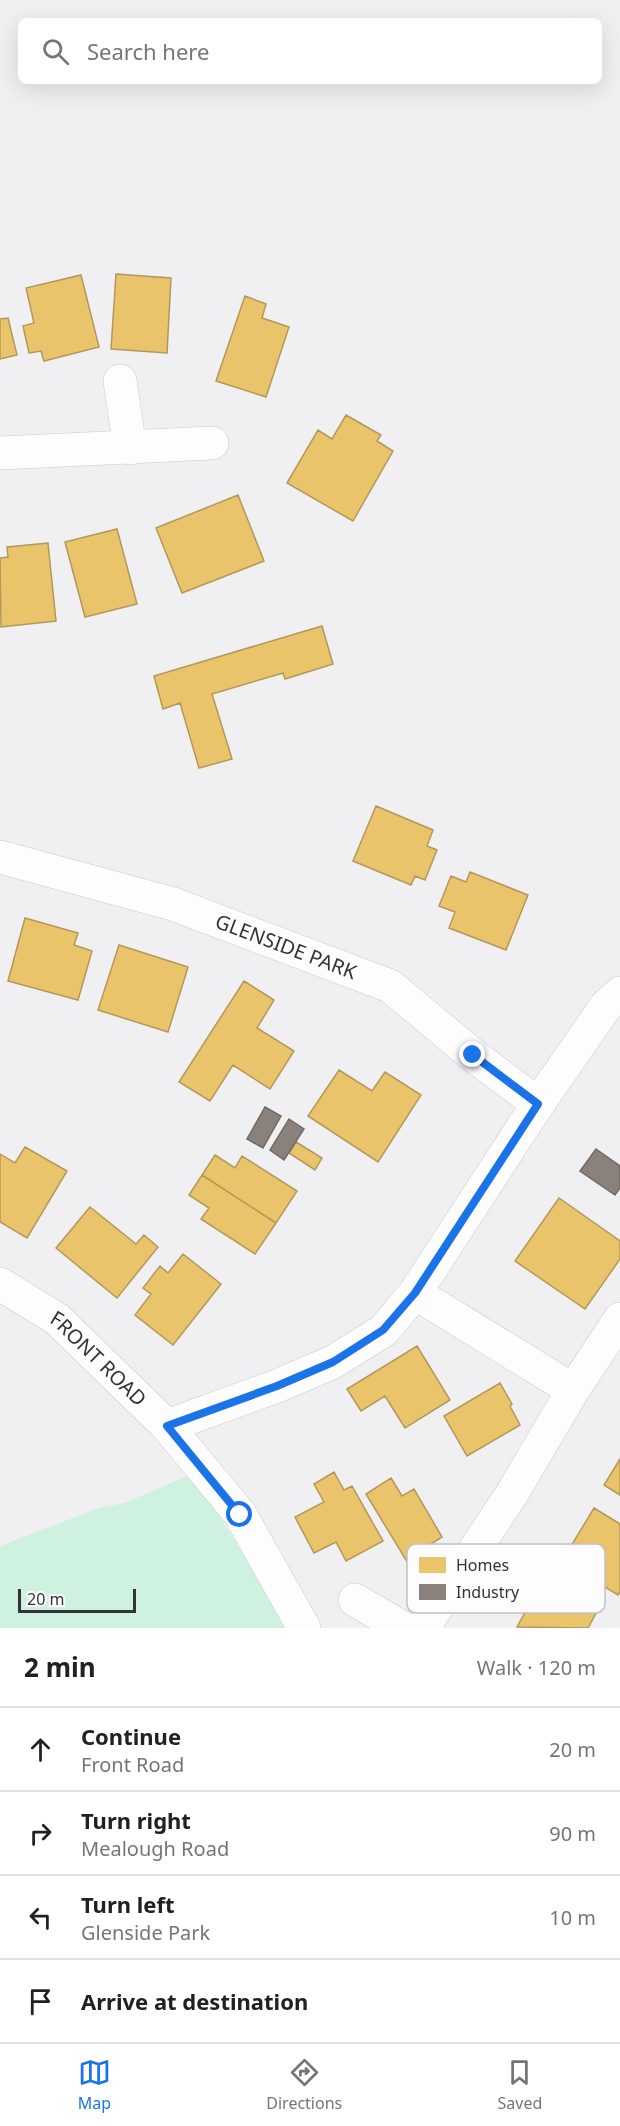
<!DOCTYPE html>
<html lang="en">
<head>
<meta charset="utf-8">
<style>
	body { margin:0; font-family:"Noto Sans",sans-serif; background:#f6f6f6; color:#202124 }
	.scale { position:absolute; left:18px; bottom:15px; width:118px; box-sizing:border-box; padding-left:6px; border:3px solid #343335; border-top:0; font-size:16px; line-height:21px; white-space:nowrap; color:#343335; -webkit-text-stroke:4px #fdfcff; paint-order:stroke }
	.stop { position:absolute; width:18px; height:18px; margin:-14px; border:4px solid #1a73e8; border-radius:50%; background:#fff }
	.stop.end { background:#1a73e8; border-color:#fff; box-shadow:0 2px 6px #0008 }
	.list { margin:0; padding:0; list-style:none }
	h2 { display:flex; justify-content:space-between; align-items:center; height:78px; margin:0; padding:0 24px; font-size:26px }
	h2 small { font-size:20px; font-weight:400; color:#757577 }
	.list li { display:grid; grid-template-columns:39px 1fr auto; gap:18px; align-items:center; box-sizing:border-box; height:84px; padding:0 24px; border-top:2px solid #e0e0e0 }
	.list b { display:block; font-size:22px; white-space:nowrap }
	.list p { margin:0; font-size:20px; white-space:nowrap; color:#757577 }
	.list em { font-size:20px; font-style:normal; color:#757577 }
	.icon { flex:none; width:33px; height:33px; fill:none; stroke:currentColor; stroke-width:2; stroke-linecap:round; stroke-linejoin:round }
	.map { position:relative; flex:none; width:620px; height:1628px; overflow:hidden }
	.search { position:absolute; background:#fff; box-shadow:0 6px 24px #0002; left:18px; right:18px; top:18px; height:66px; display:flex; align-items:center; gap:15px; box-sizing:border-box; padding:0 21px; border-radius:9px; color:#757577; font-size:22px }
	.sheet { height:414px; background:#fff }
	nav { display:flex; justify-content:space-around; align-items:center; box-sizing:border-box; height:84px; border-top:2px solid #e0e0e0; background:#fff; font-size:16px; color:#757577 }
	nav a { display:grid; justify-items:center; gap:3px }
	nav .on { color:#1a73e8 }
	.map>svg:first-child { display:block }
	.green { fill:#cef1e0 }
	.homes { fill:#e9c46a; stroke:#b3985a; stroke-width:1.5 }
	.industry { fill:#8a817c; stroke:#706a67; stroke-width:1.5 }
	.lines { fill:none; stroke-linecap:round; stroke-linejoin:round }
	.minor-casing { stroke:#cacacb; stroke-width:34 }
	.minor { stroke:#fdfdfd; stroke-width:33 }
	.route { stroke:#1a73e8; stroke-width:8 }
	.labels { text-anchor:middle; stroke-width:6; stroke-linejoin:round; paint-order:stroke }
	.street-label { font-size:20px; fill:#343335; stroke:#fdfcff }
	.key { fill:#fdfcff; stroke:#c1c0c2; stroke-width:1.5 }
	.key-label { font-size:16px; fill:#343335 }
</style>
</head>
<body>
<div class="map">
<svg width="620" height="1628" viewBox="0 0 620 1628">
	<rect width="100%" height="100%" fill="#f0eff1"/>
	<path class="green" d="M 193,1474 L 278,1611 L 285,1628 L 0,1628 L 0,1546 L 99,1508 L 124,1503 Z"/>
	<path class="homes" d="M 116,274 L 171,278 L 167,353 L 111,349 Z
		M 81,275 L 99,347 L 44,361 L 41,351 L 29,353 L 23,326 L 34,323 L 26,288 Z
		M 245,296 L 266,304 L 262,318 L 289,327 L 266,397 L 216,381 Z
		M 8,318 L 17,355 L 0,359 L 0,319 Z
		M 346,415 L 381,435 L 377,441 L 393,451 L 353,521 L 287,483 L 318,430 L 332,439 Z
		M 238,495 L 264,561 L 182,593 L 156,528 Z
		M 117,529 L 137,604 L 85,617 L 65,542 Z
		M 48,543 L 56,621 L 1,627 L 0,558 L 8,557 L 7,547 Z
		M 322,626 L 333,664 L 285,679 L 283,673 L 212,694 L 232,759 L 199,768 L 180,703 L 163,709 L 154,676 Z
		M 376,806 L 433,830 L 427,846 L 437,850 L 425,880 L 415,876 L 411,885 L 353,861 Z
		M 470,872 L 528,895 L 506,950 L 449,928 L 455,912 L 439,906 L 451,876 L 466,882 Z
		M 25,918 L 78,933 L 74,945 L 92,951 L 78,1000 L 8,981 Z
		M 119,945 L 188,967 L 168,1032 L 98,1010 Z
		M 244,981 L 274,1000 L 257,1028 L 294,1051 L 270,1089 L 233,1065 L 210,1101 L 179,1082 Z
		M 339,1070 L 372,1091 L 385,1072 L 421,1095 L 378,1162 L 308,1116 Z
		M 296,1142 L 322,1158 L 315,1170 L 289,1153 Z
		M 25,1147 L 67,1171 L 27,1238 L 0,1222 L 0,1154 L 15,1163 Z
		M 215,1155 L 235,1168 L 242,1156 L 297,1191 L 276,1223 L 202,1175 Z
		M 202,1175 L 276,1223 L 255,1254 L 201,1219 L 209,1208 L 189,1195 Z
		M 559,1198 L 620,1241 L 620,1259 L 585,1309 L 515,1261 Z
		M 90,1207 L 136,1244 L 144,1235 L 158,1247 L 117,1298 L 56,1248 Z
		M 183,1254 L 221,1284 L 173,1345 L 135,1315 L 151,1294 L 143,1288 L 160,1266 L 168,1273 Z
		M 417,1346 L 450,1400 L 405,1428 L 385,1396 L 361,1411 L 347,1389 Z
		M 500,1383 L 512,1404 L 510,1406 L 520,1425 L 467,1456 L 444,1416 Z
		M 620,1459 L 620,1495 L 604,1485 Z
		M 334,1472 L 344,1490 L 352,1486 L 383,1541 L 346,1561 L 336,1542 L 314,1553 L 295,1517 L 324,1502 L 314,1484 Z
		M 391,1478 L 402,1496 L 414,1489 L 442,1537 L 431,1544 L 434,1550 L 409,1565 L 366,1494 Z
		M 594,1508 L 620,1524 L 620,1592 L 618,1595 L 562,1561 Z
		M 545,1576 L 600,1606 L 588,1628 L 517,1627 Z"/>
	<path class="industry" d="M 265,1107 L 281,1116 L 263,1148 L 247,1139 Z
		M 289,1119 L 304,1129 L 284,1160 L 270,1150 Z
		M 596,1149 L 620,1166 L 620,1188 L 615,1195 L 580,1171 Z"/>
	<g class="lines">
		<g class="minor-casing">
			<g id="minor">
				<path d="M 120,381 L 130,448"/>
				<path d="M 0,453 L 212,443"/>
				<path id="s1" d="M 0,857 L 173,904 L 390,986 L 473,1055 L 538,1104"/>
				<path id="s2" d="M 0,1284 L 57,1319 L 167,1426 L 240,1514 L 304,1628"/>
				<path d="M 415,1293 L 573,1390 L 620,1319"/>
				<path d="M 167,1426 L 277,1386 L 333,1362 L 383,1331 L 415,1293 L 538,1104 L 606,1006 L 620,993"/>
				<path d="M 355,1600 L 403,1628"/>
				<path d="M 423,1628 L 513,1492 L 573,1390"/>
			</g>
		</g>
		<use href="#minor" class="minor"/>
	</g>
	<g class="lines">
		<path class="route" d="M 240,1515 L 167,1426 L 277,1386 L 333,1362 L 383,1330 L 415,1293 L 538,1104 L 473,1055"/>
	</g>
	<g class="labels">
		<g class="street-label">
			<text dy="7" stroke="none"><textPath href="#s1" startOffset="300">GLENSIDE PARK</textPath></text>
			<text dy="7" stroke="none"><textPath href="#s2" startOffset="124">FRONT ROAD</textPath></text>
		</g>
	</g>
	<rect x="407" y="1544" width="198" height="69" rx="9" class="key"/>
	<rect x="419" y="1557" width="27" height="16" fill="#e9c46a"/>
	<rect x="419" y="1584" width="27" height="16" fill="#8a817c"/>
	<g class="key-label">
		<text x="456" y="1571">Homes</text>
		<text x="456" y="1598">Industry</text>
	</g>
</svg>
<div class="scale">20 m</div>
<div class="stop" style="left:240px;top:1515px"></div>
<div class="stop end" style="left:473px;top:1055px"></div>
<div class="search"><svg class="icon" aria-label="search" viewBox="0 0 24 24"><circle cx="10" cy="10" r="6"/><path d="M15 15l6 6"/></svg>Search here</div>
</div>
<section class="sheet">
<h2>2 min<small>Walk · 120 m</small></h2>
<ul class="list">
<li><svg class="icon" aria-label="ahead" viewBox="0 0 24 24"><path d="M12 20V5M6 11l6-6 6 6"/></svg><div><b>Continue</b><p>Front Road</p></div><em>20 m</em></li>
<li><svg class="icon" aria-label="right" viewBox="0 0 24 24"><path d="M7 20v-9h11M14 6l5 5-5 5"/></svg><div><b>Turn right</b><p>Mealough Road</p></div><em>90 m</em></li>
<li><svg class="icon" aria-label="left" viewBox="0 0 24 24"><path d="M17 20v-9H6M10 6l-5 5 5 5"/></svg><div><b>Turn left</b><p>Glenside Park</p></div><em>10 m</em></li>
<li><svg class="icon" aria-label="arrive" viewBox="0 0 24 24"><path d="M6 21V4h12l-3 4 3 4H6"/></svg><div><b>Arrive at destination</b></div></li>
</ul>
</section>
<nav>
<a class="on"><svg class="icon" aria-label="map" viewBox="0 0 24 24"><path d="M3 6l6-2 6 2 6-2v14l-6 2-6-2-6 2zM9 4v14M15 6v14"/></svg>Map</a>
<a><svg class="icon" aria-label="directions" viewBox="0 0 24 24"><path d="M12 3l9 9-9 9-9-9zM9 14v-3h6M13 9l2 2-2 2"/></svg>Directions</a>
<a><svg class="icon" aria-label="saved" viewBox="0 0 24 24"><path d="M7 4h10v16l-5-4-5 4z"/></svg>Saved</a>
</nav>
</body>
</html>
